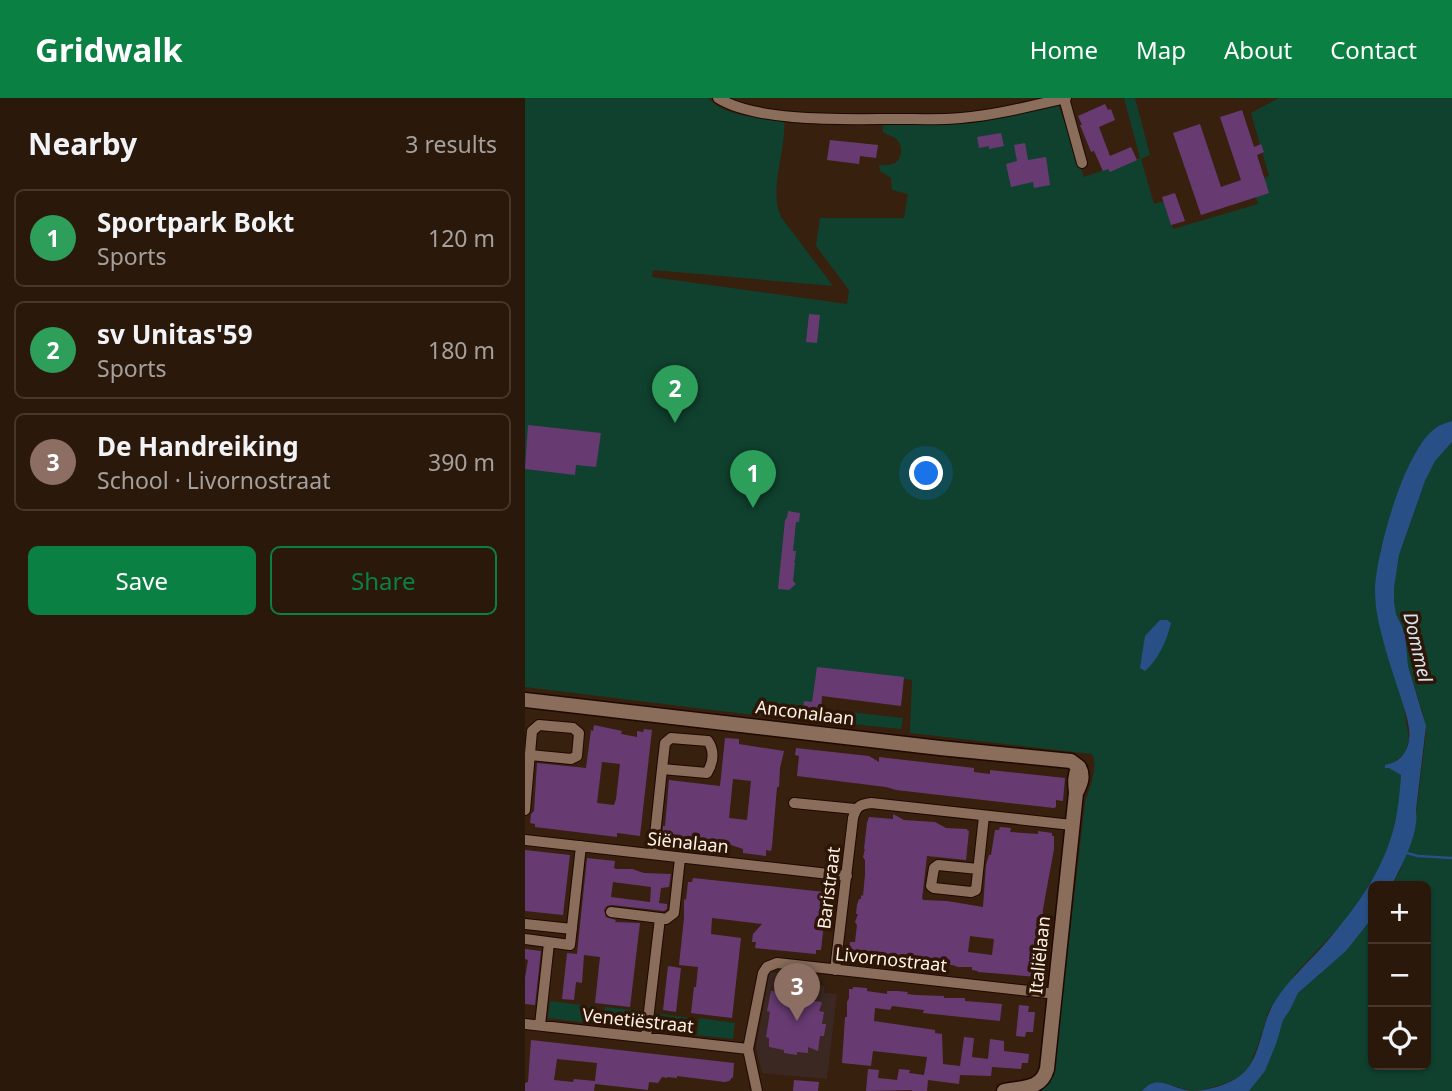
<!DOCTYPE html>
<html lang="en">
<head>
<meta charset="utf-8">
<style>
	body { margin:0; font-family:"Noto Sans",sans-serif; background:#322114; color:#f1f3f6 }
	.controls { position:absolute; right:21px; bottom:21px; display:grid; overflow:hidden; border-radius:10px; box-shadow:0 2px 5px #0004 }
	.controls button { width:63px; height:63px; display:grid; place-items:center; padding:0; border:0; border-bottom:2px solid #46372c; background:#2a180b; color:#f1f3f6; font:35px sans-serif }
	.you { position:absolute; left:402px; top:376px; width:24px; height:24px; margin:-18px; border:5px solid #fff; border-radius:50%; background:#1a73e8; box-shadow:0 0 0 10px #1a73e833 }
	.badge { display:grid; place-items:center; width:46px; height:46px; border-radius:50%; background:#0b8043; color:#fff; font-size:23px; font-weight:700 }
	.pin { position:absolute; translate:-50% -58px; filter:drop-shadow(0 2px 4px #0008) }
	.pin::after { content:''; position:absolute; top:37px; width:24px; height:21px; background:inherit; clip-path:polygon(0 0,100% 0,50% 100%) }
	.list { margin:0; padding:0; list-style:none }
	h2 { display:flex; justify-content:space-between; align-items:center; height:91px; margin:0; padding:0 28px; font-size:30px }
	h2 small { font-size:23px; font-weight:400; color:#a5a09d }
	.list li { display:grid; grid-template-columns:46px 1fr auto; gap:21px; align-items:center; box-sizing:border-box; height:98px; margin:0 14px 14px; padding:0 14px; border:2px solid #46372c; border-radius:10px }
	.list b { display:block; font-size:26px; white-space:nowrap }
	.list p { margin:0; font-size:23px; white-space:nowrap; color:#a5a09d }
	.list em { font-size:23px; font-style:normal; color:#a5a09d }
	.actions { display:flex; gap:14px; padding:21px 28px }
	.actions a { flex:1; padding:16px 0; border:2px solid #0b8043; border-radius:10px; text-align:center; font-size:24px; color:#0b8043 }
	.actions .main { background:#0b8043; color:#fff }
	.icon { flex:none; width:38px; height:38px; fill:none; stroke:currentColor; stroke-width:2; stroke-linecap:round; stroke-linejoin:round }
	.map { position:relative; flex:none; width:927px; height:993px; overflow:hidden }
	header { display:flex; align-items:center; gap:42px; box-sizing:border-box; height:98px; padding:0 35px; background:#0b8043; color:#fff }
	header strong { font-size:33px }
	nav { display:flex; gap:38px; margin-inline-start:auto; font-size:24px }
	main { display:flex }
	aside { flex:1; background:#2a180b }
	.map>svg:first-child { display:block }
	.education { fill:#3b2823 }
	.green { fill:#10412f }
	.water { fill:#285087 }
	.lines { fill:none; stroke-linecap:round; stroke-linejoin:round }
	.stream { stroke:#285087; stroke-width:2.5 }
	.building { fill:#673b72; fill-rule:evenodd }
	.street-casing { stroke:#1e0800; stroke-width:12 }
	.secondary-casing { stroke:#1e0800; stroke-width:17 }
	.street { stroke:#8a6d5a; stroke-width:10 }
	.secondary { stroke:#8a6d5a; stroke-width:14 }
	.labels { text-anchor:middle; stroke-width:7; stroke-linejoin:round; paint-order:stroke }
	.street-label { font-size:18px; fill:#fff1e8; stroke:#2e1606 }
	.water-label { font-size:19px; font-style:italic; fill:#d7e4f4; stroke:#2e1606 }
</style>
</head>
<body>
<header>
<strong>Gridwalk</strong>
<nav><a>Home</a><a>Map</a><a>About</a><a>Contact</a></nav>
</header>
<main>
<aside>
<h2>Nearby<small>3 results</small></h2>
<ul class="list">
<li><span class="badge" style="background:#2e9e5b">1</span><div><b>Sportpark Bokt</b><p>Sports</p></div><em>120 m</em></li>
<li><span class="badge" style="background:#2e9e5b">2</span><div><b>sv Unitas'59</b><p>Sports</p></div><em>180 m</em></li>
<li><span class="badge" style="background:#8d6e63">3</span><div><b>De Handreiking</b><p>School · Livornostraat</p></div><em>390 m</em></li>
</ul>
<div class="actions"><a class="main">Save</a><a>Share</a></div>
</aside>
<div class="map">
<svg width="927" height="993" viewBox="0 0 927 993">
	<rect width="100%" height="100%" fill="#38200f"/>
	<path class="education" d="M 245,874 L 279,878 L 278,885 L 299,888 L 299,895 L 312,896 L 302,981 L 237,975 L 231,949 Z"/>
	<path class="green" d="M 0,0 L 183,0 C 202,20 233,19 259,21 C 262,51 243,91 256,119 L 308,188 L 128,172 L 127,179 L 322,206 L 324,192 L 291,148 L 295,120 L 379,120 L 383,96 L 367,92 L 366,80 L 355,73 L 354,67 C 365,67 375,67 376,54 C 376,50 376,46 373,43 C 370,39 363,37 358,34 L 358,27 L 447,25 L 533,6 L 559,79 L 615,60 L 599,0 L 610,0 L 625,57 L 616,61 L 629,106 L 639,103 L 648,131 L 733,106 L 726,84 L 744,78 L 726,15 L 754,0 L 927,0 L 927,323 L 909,330 L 890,356 L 872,397 L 855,453 L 884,641 L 880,655 L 867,666 L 864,670 L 876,676 L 873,713 L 863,752 L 857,765 L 837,798 L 818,825 L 771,875 L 744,912 L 734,944 L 724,969 L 716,977 L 702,985 L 678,992 L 666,993 L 642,986 L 620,989 L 617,993 L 512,993 C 524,990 525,984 529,973 L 560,705 C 564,691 574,669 567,656 L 385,635 L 387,582 L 293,571 L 289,611 L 296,612 L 295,625 L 0,589 Z
		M 927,344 L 927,993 L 724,993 L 740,973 L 758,922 L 765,912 L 773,895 L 821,853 L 848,819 L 848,967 L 901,967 L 901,788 L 866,788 L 875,773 L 889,734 L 901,634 L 898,616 L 883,568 L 880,535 L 871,516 L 869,504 L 869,490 L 874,457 L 900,383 L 910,363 Z
		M 307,612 L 378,620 L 376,631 L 307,624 Z
		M 25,903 L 73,909 L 71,926 L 23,920 Z
		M 80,909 L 116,913 L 114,930 L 78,926 Z
		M 129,915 L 166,920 L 164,936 L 127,932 Z
		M 174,920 L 210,925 L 208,941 L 172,937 Z"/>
	<path class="water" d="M 927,323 L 927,344 L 910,363 L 900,383 L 874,457 L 869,490 L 869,504 L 871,516 L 880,535 L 883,568 L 901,628 L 891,712 C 891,716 892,720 891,724 C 890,742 875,772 866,788 L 848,788 L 848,819 L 821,853 L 773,895 L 765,912 L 758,922 L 752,943 L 740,973 L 724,993 L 617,993 C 632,975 647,991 666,993 C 681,993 704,987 716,977 C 736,962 736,925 749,905 C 762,883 781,867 798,848 C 832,809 864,766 872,714 C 874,702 875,689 876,677 L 864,670 L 860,670 L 860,667 C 873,665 882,656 884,642 C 886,629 880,613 876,600 C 869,578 861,556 856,534 C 852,520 850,505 850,491 C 852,452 878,358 908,332 C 913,327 921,325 927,323 Z
		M 635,522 L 642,522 L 646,525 C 642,542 633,562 620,573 L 615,570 L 620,538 Z"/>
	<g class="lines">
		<path class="stream" d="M 878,754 L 893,758 L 927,760"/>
	</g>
	<path class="building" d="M 580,6 L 583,12 L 586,11 L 590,22 L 574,29 L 585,58 L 606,49 L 612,62 L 585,74 L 583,71 L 578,73 L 569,53 L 566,54 L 555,27 L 557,27 L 553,18 Z
		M 717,12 L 729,49 L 736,46 L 739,54 L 732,57 L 744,95 L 676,117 L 648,35 L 675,26 L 696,89 L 716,82 L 695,19 Z
		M 476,35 L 479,48 L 464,51 L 464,48 L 454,50 L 452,39 Z
		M 305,42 L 353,47 L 351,60 L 335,58 L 334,66 L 302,62 Z
		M 500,45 L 503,62 L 521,59 L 525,87 L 509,90 L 508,84 L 486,89 L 481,66 L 492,63 L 489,47 Z
		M 650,95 L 660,123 L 646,127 L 637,99 Z
		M 284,216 L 295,217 L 292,245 L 281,244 Z
		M 3,327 L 76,335 L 71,369 L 51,367 L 50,377 L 0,371 Z
		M 263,413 L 275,415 L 274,424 L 271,424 L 268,453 L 271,453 L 270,462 L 269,464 L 270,465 L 268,483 L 271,486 L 264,492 L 253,491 L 260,422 L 262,420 Z
		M 292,569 L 379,579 L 376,608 L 297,598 L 296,613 L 278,611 L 279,603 L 287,604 Z
		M 69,627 L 97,633 L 96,636 L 112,639 L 112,633 L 118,634 L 119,631 L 127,632 L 115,738 L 92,735 L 92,739 L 10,729 L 10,726 L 5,725 L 6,716 L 9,713 L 12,665 L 61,670 L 66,632 L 68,633 ZM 77,664 L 95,666 L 91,701 L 89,707 L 72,705 Z
		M 200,640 L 214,641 L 214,646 L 259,653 L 255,670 L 254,689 L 252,689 L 247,748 L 246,753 L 241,752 L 241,758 L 218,755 L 218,751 L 206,747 L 173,745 L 173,743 L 146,742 L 146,740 L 137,740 L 138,728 L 140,728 L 144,682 L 195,688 ZM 208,681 L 226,683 L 222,722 L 204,720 Z
		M 271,650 L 344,658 L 354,664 L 354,659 L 449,670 L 449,674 L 465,676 L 465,672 L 540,680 L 538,703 L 531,702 L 531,709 L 529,710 L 371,692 L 361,689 L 272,678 L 274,658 L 270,657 Z
		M 368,716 L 379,722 L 410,724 L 421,730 L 442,731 L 442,732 L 444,733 L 441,762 L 402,758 L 397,801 L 399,802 L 422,803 L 458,809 L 461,767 L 464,757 L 466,757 L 470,732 L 474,732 L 475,729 L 486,730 L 485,734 L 513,736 L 513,733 L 527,735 L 527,738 L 529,738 L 529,751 L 518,811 L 517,826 L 519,826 L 520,830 L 516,870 L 513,879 L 453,874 L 453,873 L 447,872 L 447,869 L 433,869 L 427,867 L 398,865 L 380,866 L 369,862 L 369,864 L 360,861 L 360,863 L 352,860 L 351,861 L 336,861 L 328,858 L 328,855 L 324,855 L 325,844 L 330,844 L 332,827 L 330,824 L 333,816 L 331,816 L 332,807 L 334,801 L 336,801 L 336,797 L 338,798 L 340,777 L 340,762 L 338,759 L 340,751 L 339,751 L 342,725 L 344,719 L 368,721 ZM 445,838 L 469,841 L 467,857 L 443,854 Z
		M 0,752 L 45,757 L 38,817 L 0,813 Z
		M 62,760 L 90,763 L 89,770 L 92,771 L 107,771 L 119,775 L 146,776 L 144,789 L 136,790 L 134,805 L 142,806 L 142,811 L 139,813 L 87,807 L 82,808 L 79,812 L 81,819 L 91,822 L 90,824 L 115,825 L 105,909 L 70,905 L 75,859 L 59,857 L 57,885 L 51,884 L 49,902 L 37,901 L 42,855 L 52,856 ZM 88,784 L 126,789 L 125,804 L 86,799 Z
		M 168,780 L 300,794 L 300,799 L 302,799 L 296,852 L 291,852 L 291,856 L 230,850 L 231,844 L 227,844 L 228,836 L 237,826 L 187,820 L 186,836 L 216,840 L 207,920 L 166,915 L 169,889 L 171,889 L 173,869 L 154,867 L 159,820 L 159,801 L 161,802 L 163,784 L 167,784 Z
		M 0,851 L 16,853 L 10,907 L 0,906 L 0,880 L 3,862 L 0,861 Z
		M 143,868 L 156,870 L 151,914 L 138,912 Z
		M 328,889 L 342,890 L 342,893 L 362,896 L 362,893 L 372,893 L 383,894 L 382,896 L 391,897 L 419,898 L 419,900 L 440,900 L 440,903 L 477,906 L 475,923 L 398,915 L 399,912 L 367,908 L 365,912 L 350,910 L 349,923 L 410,932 L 410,935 L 417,936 L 418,966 L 435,968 L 439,939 L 449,940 L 447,959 L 463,961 L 465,941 L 479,943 L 479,953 L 504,956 L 503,965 L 497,965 L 496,971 L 467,969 L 466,978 L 435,977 L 434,986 L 403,982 L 402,993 L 387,993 L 387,992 L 341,993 L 343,971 L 354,972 L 353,980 L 372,982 L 374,971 L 385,972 L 384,975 L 399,977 L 402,959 L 348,953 L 346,968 L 317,965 L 320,919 L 322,919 L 322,904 L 324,900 L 324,891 L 328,891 Z
		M 262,891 L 270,894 L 269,898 L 282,899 L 282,902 L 297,904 L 294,913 L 299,914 L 297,926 L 301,926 L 299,938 L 295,938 L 293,953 L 283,949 L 283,955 L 272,954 L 272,957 L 259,955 L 259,952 L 244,949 L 244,940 L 241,939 L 245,914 L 242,913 L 246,893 L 262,894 Z
		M 494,907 L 504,908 L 503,914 L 510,914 L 508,934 L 501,934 L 500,939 L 491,938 Z
		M 6,942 L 209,965 L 208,979 L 204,983 L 200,984 L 152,978 L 152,980 L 142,979 L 142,980 L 137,979 L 133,985 L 124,984 L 123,992 L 70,986 L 69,993 L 0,993 L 0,985 L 3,984 ZM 32,961 L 72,965 L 70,983 L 49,981 L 48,984 L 29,982 Z
		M 269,982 L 294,984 L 293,993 L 268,993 Z"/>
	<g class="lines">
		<g class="street-casing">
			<path id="street" d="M 193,0 C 233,25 324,21 372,21 C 393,21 415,22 436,20 C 471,17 506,8 541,0
				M 539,0 L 557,65
				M 269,705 L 330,711
				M 0,712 L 7,633 L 14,627 L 48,630 L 54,635 L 52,658 L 46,661 L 5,657
				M 0,742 L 322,778
				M 128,756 L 137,671 L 182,675 C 188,665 190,653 183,643 L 146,640 L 140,645 L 137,671
				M 453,771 L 413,767 L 409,770 L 406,788 L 409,790 L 446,794 L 451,792 L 459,718
				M 86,814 L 135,820
				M 0,826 L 47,831
				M 0,841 L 45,847 L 56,748
				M 310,872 L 328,720 C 331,709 335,706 346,705 L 547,727
				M 0,926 L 223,951
				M 15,927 L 24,845
				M 121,939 L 135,820 L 141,821 L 149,815 L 155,760
				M 232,993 L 223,951 L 238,875 L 242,869 L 252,865 L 531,896"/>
		</g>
		<g class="secondary-casing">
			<path id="secondary" d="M 0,602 L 415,650 L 546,663 L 554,669
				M 479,993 C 498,989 516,992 522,971 L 551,695 C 550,685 549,678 554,669 C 559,678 556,685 551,695"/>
		</g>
		<use href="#street" class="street"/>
		<use href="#secondary" class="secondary"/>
	</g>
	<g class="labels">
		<g class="street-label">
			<text transform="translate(280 615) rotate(7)" y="6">Anconalaan</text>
			<text transform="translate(163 745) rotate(6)" y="6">Siënalaan</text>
			<text transform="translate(304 790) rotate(-83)" y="6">Baristraat</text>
			<text transform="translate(515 857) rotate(-84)" y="6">Italiëlaan</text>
			<text transform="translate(366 862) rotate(6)" y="6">Livornostraat</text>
			<text transform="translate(113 923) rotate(6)" y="6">Venetiëstraat</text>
		</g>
		<g class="water-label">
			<text transform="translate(893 549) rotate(77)" y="7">Dommel</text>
		</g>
	</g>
</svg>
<div class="controls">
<button>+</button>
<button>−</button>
<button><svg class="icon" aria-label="locate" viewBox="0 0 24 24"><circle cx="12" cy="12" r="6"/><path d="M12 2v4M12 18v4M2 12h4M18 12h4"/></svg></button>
</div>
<div class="you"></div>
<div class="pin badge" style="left:228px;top:410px;background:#2e9e5b">1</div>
<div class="pin badge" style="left:150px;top:325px;background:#2e9e5b">2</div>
<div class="pin badge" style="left:272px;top:923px;background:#8d6e63">3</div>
</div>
</main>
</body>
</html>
